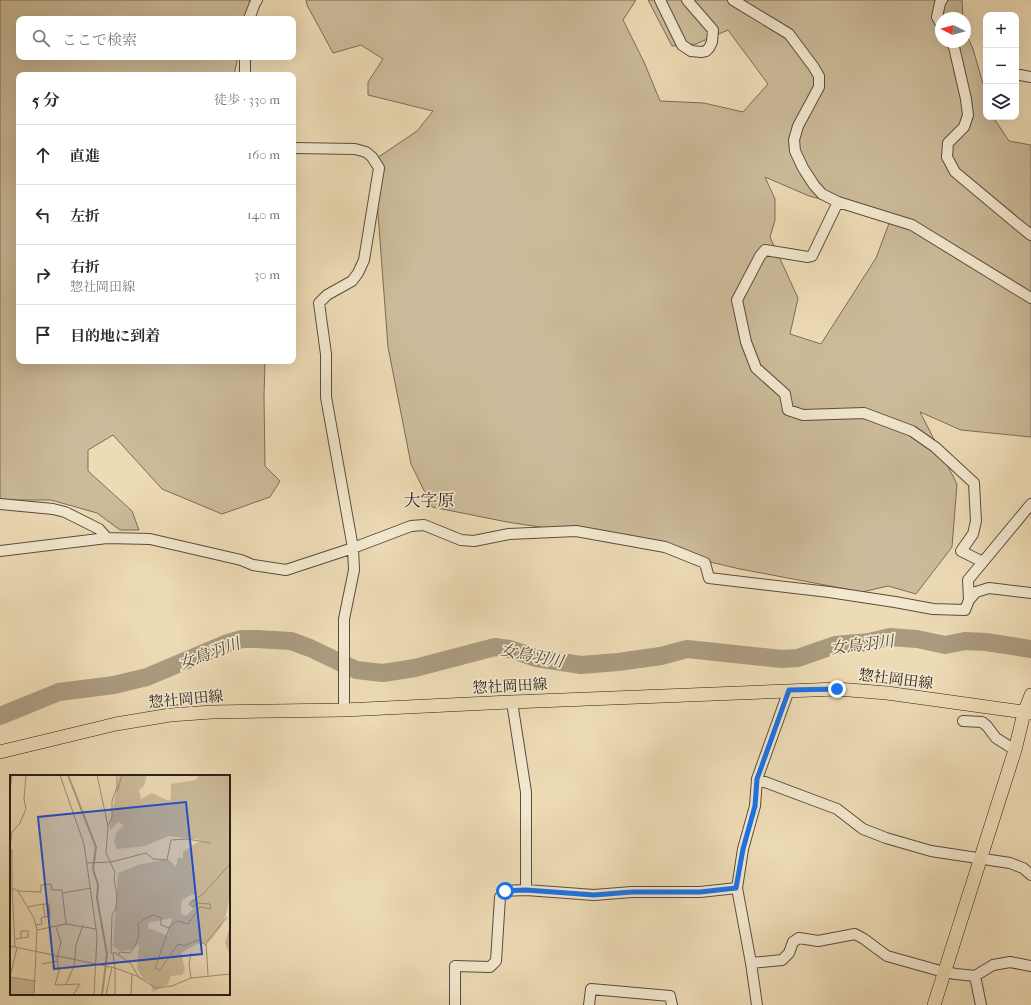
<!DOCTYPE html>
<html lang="ja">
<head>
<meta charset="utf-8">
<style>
	body { margin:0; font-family:"IM FELL French Canon","Noto Serif JP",serif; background:#f7f7f7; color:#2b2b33 }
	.controls { position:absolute; right:12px; top:12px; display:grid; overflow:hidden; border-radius:8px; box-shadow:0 4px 16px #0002 }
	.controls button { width:36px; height:36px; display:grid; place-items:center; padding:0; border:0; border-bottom:1px solid #e1e1e2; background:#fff; color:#2b2b33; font:20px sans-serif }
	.compass { position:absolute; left:935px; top:12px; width:36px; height:36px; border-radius:50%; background:#fff; box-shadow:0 4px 16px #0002; rotate:276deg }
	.stop { position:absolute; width:12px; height:12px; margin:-9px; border:3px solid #1a73e8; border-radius:50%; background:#fff }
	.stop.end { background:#1a73e8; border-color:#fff; box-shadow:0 1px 4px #0008 }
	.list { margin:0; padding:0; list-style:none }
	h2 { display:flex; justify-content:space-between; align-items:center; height:52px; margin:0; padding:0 16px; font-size:17px }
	h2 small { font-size:13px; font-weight:400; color:#7c7c81 }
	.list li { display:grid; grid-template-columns:26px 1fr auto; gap:12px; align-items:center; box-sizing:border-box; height:60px; padding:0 16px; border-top:1px solid #e1e1e2 }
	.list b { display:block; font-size:15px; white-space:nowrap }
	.list p { margin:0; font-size:13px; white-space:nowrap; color:#7c7c81 }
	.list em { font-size:13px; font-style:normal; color:#7c7c81 }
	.icon { flex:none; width:22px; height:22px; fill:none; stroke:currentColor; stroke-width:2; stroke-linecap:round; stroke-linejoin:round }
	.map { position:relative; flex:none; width:1031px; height:1005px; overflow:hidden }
	.search { position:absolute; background:#fff; box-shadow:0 4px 16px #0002; left:16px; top:16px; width:280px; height:44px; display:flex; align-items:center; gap:10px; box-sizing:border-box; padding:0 14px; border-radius:8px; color:#7c7c81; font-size:15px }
	.panel { position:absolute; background:#fff; box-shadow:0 4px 16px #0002; left:16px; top:72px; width:280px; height:292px; border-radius:8px }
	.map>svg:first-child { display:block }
	.green { fill:#ccbb9a; stroke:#7a6c58; fill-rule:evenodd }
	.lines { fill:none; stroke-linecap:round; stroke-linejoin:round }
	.river { stroke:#aa9b7f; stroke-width:18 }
	.minor-casing { stroke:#594d3e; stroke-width:12 }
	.major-casing { stroke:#281e17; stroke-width:14 }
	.minor { stroke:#f3e8cf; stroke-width:10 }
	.major { stroke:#eddbb5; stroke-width:13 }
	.route { stroke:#1a73e8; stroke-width:5 }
	.labels { text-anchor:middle; stroke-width:3.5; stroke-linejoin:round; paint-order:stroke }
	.street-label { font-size:15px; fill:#281e17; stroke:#f3e8cf }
	.water-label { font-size:16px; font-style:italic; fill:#564a3b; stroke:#f3e8cf }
	.quarter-label { font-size:17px; fill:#281e17; stroke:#f3e8cf }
	.inset-river { fill:none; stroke:#aa9b7f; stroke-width:2 }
	.inset-road { fill:none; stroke:#9e8f76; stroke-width:1 }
	.view { fill:#1d4ed8; fill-opacity:0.15; stroke:#1d4ed8; stroke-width:2 }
	.inset-edge { fill:none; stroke:#281e17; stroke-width:2 }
</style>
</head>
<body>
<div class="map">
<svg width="1031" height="1005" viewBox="0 0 1031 1005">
	<rect width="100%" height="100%" fill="#eddbb5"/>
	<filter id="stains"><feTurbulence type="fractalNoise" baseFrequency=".005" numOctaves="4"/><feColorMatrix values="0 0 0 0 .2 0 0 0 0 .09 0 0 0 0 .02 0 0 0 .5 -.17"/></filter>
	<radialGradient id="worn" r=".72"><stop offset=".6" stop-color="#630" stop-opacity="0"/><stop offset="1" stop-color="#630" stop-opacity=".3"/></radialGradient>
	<path class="green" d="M 0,0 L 250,0 L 247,19 L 19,19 L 19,57 L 238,57 L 234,75 L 19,75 L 19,361 L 265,361 L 264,396 L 265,466 L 280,481 L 270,497 L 222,514 L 162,489 L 113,435 L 88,450 L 88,471 L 132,511 L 139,530 L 120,530 L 97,513 L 51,500 L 0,500 Z
		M 306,0 L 636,0 L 623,20 L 644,62 L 660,101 L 704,103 L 743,112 L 768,84 L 728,30 L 696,44 L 672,46 L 648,0 L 962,0 L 963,18 L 941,18 L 941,42 L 965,42 L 965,31 L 973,49 L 986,94 L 986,117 L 993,117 L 1009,141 L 1031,145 L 1031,437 L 961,430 L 920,412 L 957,484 L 952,547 L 916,594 L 888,586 L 862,592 L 740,569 L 599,536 L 507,522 L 432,507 L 411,464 L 388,347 L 374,160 L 417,131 L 433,111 L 368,95 L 368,82 L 383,59 L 361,45 L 333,53 L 307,5 ZM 765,177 L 809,196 L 891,218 L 876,258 L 821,344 L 790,334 L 798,298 L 770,237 L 775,220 L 775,199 Z"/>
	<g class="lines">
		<path class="river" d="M 0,716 L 59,692 L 114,685 L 147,677 L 225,644 L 242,639 L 256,639 L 291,641 L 310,648 L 356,670 L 383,673 L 415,668 L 495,647 L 510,649 L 536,658 L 581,665 L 618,662 L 661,656 L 687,649 L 782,659 L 798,658 L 835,645 L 869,642 L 890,637 L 917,639 L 945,645 L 965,641 L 986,642 L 1031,649"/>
		<g class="minor-casing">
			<path id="minor" d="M 660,0 L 682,45 L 691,51 L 701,52 L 706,51 L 709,48 L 712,42 L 713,30 L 687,0
				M 733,0 L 789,34 L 813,66 L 819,76 L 819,87 L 798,126 L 794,140 L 795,151 L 803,168 L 814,185 L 822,194 L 838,202 L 912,225 L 1031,298
				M 249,19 L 255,3 L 257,0
				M 941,24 L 937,17 L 940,3 L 942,0
				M 951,42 L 954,47 L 966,99 L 968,115 L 964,127 L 948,143 L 947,157 L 955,172 L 1016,223 L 1031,235
				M 245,75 L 245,57
				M 1020,75 L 1031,77
				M 293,148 L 355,149 L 366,152 L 372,157 L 379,168 L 364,260 L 358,273 L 352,281 L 327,295 L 319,303 L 326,354 L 326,397 L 353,548 L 354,570 L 344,619 L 344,710
				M 838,202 L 812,256 L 808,257 L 765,250 L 760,256 L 737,300 L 746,342 L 756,368 L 785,394 L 788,410 L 803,415 L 864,413 L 912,431 L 935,447 L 974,483 L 976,521 L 973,534 L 961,551 L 983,562
				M 0,504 L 53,509 L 65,512 L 99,529 L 107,538
				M 0,551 L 107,538 L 150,539 L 241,560 L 253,565 L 286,570 L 353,548 L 411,526 L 424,525 L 461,540 L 474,541 L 509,534 L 576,531 L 665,547 L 705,563 L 709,578 L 829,592 L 895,602 L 933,609 L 965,610 L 969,600 L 968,580 L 1031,504
				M 969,600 L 976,592 L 989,588 L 1031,593
				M 512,702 L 526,792 L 526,890
				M 963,721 L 982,722 L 987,726 L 996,738 L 1015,750
				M 757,779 L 837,809 L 863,829 L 886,838 L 931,851 L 1010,863 L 1023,868 L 1031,875
				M 751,963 L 782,960 L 789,953 L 793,942 L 799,938 L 818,941 L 855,934 L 864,939 L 887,956 L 944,972 L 956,974 L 975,976 L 993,965 L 1010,962 L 1031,966
				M 975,976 L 981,1005
				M 455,1005 L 455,966 L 490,967 L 496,961 L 500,897 L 505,891 L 526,890 L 594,895 L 632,892 L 700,892 L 737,888
				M 589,1005 L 591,989 L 670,996 L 672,1005
				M 757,1005 L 751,963 L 737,888 L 743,849 L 755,806 L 757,779 L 789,690"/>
		</g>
		<g class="major-casing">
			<path id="major" d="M 0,752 L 116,724 L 170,715 L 212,712 L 344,710 L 512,702 L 837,689 L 887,693 L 1031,713
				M 934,1005 L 1015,750 L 1024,713 L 1031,695"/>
		</g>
		<use href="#minor" class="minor"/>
		<use href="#major" class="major"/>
	</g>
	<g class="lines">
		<path class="route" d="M 505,891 L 526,890 L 594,895 L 632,892 L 700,892 L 736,888 L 743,849 L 755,806 L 757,779 L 789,690 L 837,689"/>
	</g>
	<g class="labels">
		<g class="street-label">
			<text transform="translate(896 679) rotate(7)" y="5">惣社岡田線</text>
			<text transform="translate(510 686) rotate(-3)" y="5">惣社岡田線</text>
			<text transform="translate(186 699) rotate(-5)" y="5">惣社岡田線</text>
		</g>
		<g class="water-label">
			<text transform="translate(862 644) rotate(-7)" y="6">女鳥羽川</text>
			<text transform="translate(209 653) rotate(-20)" y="6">女鳥羽川</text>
			<text transform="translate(532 655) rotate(11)" y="6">女鳥羽川</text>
		</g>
		<g class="quarter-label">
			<text x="429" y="506">大字原</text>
		</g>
	</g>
	<g transform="translate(10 775)">
		<rect width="220" height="220" fill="#eddbb5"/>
		<path d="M 109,0 L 137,0 L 134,11 L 129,15 L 131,24 L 142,18 L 159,26 L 161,23 L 161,9 L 186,5 L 189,0 L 220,0 L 220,121 L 216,139 L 211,152 L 198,168 L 187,169 L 171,178 L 175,194 L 172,200 L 161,201 L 158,209 L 143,217 L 140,207 L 133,204 L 127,193 L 129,169 L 120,175 L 110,176 L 103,171 L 108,98 L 131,89 L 158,84 L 166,92 L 168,82 L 173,84 L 173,77 L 191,65 L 159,61 L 135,71 L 107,74 L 104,67 L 106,58 L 114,50 L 108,47 L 100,55 L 100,52 ZM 183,119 L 187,122 L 180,126 L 183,134 L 176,141 L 171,138 L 172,125 ZM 162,143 L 158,161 L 138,153 L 139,148 ZM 220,151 L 220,180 L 215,168 ZM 0,202 L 25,206 L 24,220 L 0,220 Z" fill="#ccbb9a" fill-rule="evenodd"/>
		<path class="inset-river" d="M 58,0 L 86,72 L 83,94 L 88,110 L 87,123 L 97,179 L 92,220"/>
		<path class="inset-road" d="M 50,0 L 74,69 L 87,161 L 84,220M 87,0 L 98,51 L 96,78 L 105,97 L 104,105 L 107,120 L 106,133 L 102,140 L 101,178 L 106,178 L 121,189 L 130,204M 0,16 L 2,0M 107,17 L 112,0M 98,51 L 102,42 L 102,26 L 107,12 L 107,0M 0,74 L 2,57 L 10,48 L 16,34 L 14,24 L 16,0M 2,74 L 2,112M 77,88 L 101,87 L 136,78 L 143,84 L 157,85 L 161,65 L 177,64 L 201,68M 0,112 L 8,116 L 24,143 L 27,155 L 26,176M 2,112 L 5,172M 8,116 L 31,117 L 31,110 L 41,109 L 42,115 L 52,115 L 56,149M 53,118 L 81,113M 33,129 L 39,129 L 40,141 L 35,142M 18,132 L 33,129 L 35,142 L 31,143 L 32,149 L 26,150M 46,152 L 51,167 L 47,183 L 49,196 L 45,210 L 70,209M 27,155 L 56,149 L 86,154M 6,164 L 18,162 L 18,156 L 11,156 L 11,163M 196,170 L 188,165 L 174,171 L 168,169 L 150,195 L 145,193 L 160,151 L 168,146 L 178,149 L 190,132 L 201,134 L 200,129 L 187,128 L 183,132 L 179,129 L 193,119 L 220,89M 0,171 L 105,193 L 105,220M 181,178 L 179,189 L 181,203M 103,179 L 105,193 L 127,201 L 146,213 L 162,211 L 181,203 L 220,199M 108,180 L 110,177 L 120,178 L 125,171 L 129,160 L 128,149 L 134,144 L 143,140 L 151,143 L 151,150 L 159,153M 32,189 L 47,186M 198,200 L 196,168 L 217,142M 0,202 L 7,173M 0,202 L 26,206M 56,209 L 64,191 L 66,170 L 73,150M 24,220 L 26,177M 63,220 L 70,209M 96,220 L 102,192M 121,220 L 122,199"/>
		<path class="view" d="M 176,27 L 192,179 L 44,194 L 28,42 Z"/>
		<rect width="220" height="220" class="inset-edge"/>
	</g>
	<rect width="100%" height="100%" filter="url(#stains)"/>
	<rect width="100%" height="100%" fill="url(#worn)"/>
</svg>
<div class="controls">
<button>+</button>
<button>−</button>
<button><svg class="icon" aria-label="layers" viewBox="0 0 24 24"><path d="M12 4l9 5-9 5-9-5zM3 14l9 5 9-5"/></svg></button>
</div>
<svg class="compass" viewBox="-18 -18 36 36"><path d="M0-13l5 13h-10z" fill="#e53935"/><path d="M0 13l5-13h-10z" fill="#7c7c81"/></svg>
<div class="stop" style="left:505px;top:891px"></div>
<div class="stop end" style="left:837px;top:689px"></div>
<div class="search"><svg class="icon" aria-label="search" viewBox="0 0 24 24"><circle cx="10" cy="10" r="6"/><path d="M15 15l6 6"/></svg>ここで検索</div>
<section class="panel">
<h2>5 分<small>徒歩 · 330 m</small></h2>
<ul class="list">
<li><svg class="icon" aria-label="ahead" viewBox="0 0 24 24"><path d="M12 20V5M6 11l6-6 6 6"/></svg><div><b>直進</b></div><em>160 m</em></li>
<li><svg class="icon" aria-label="left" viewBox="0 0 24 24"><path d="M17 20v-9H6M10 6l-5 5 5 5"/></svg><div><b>左折</b></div><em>140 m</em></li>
<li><svg class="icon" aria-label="right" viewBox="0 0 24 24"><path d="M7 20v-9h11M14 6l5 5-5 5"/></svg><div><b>右折</b><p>惣社岡田線</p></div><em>30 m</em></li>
<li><svg class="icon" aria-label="arrive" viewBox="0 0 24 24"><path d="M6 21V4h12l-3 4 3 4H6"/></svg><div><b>目的地に到着</b></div></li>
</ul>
</section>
</div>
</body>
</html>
